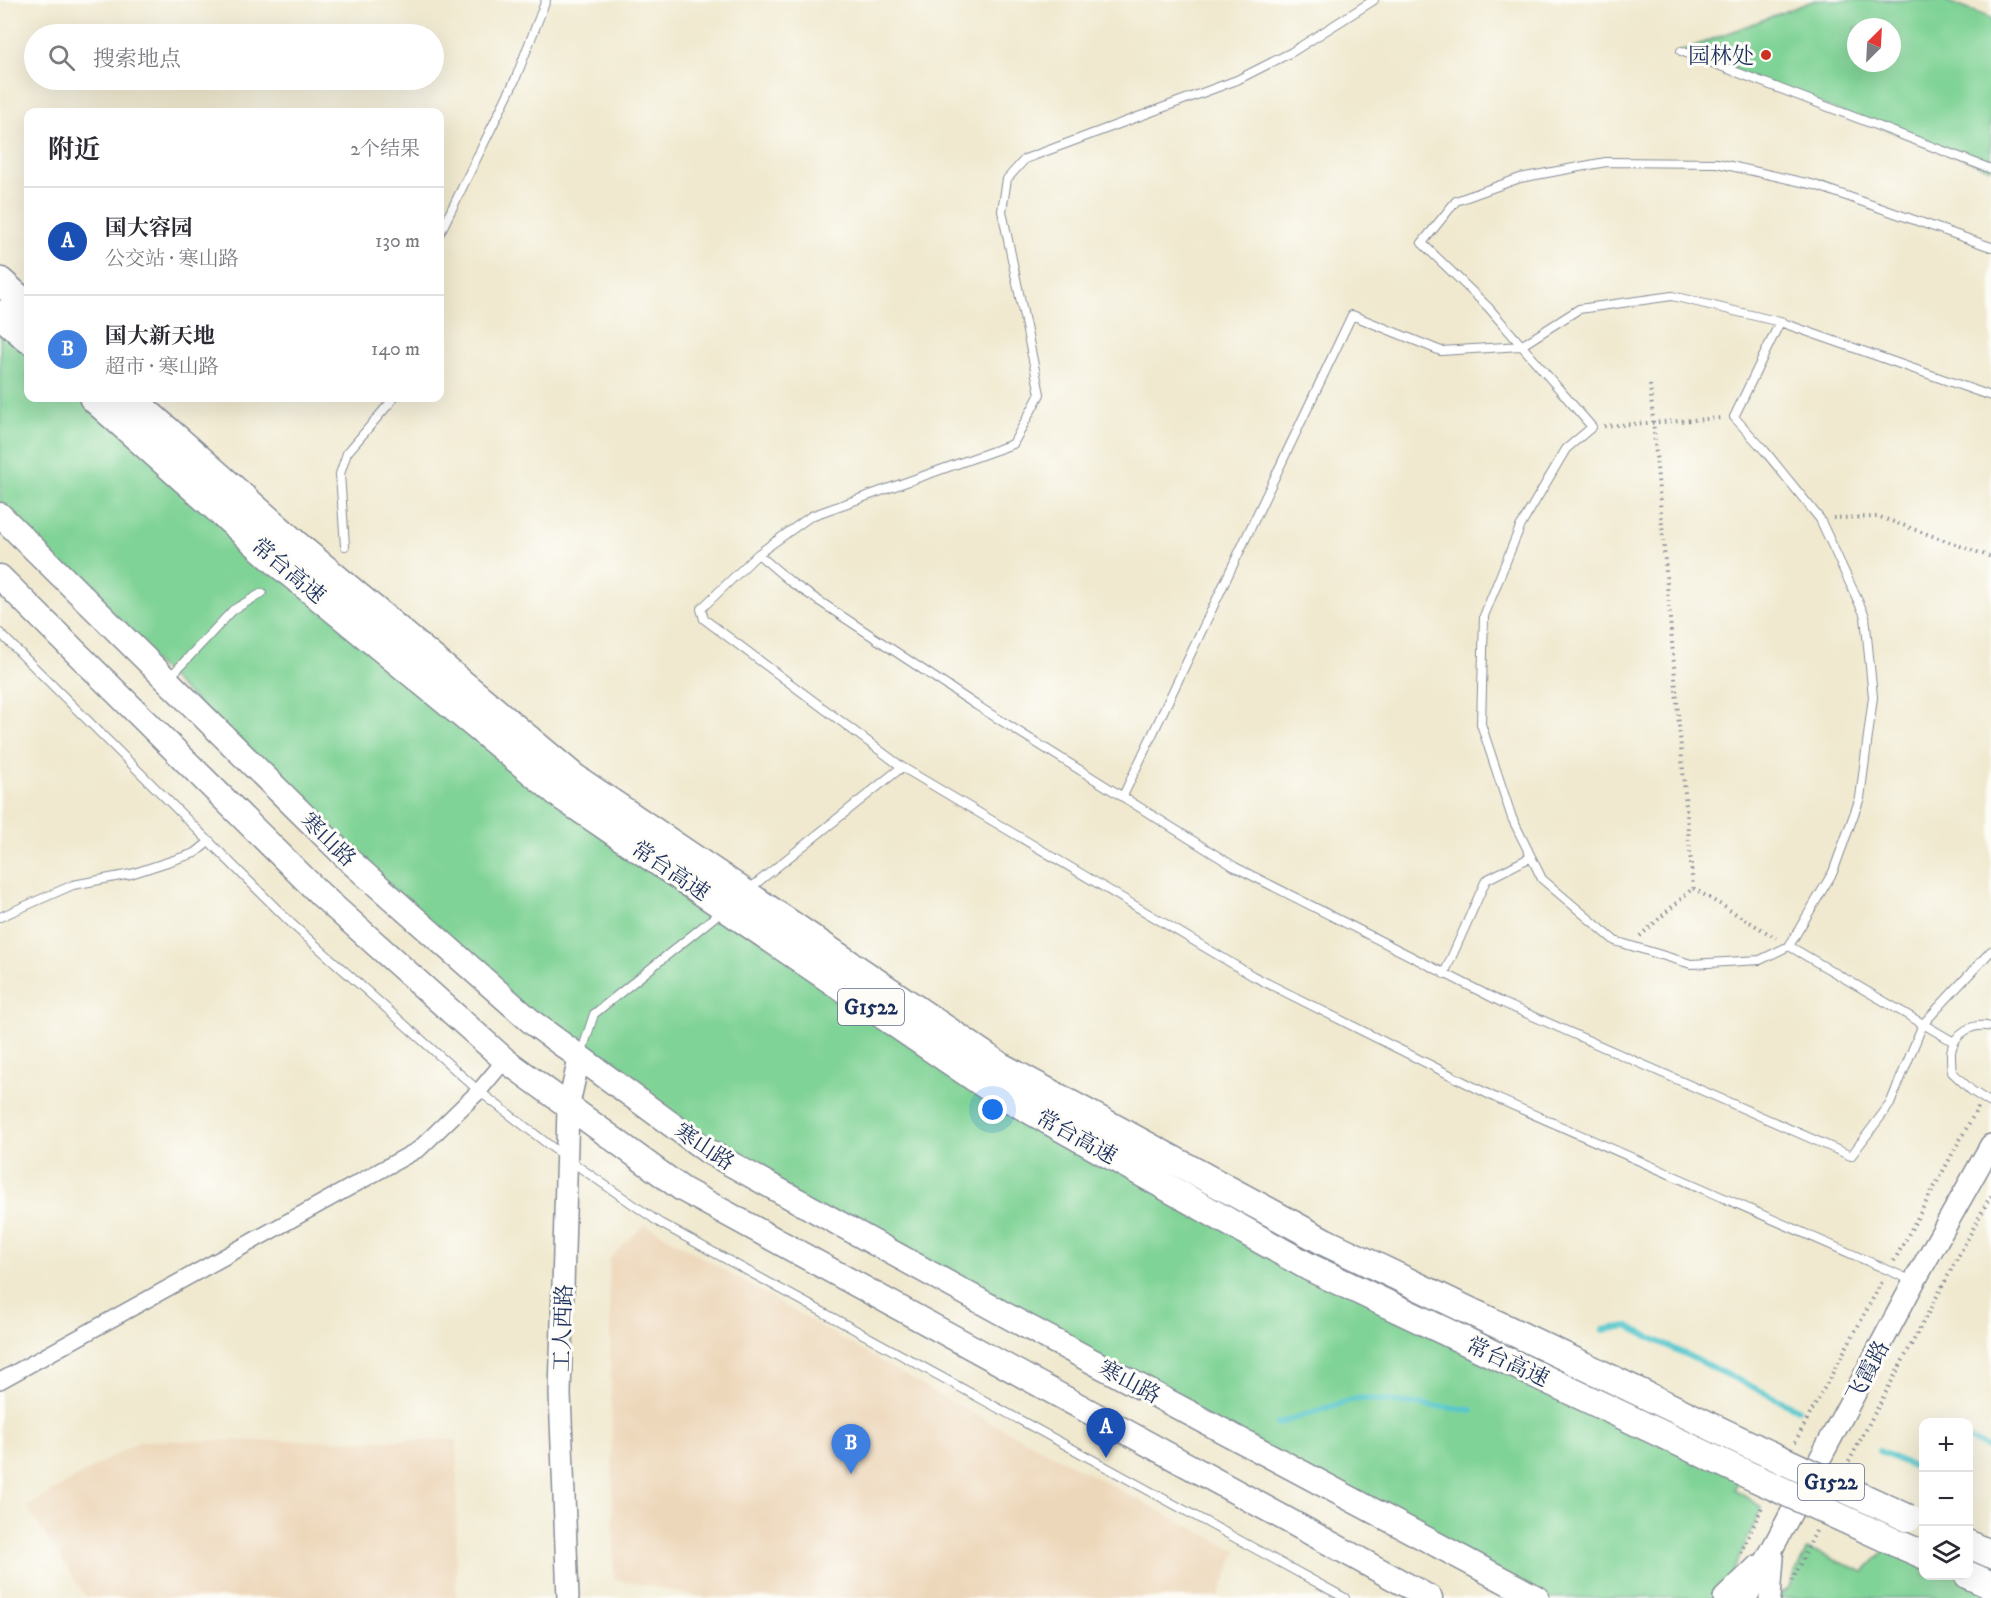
<!DOCTYPE html>
<html lang="zh">
<head>
<meta charset="utf-8">
<style>
	body { margin:0; font-family:"IM FELL DW Pica","Noto Serif SC",serif; background:#f2f2f3; color:#2b2b33 }
	.controls { position:absolute; right:18px; bottom:18px; display:grid; overflow:hidden; border-radius:12px; box-shadow:0 6px 24px #0002 }
	.controls button { width:54px; height:54px; display:grid; place-items:center; padding:0; border:0; border-bottom:2px solid #e1e1e2; background:#fff; color:#2b2b33; font:30px sans-serif }
	.compass { position:absolute; left:1847px; top:18px; width:54px; height:54px; border-radius:50%; background:#fff; box-shadow:0 6px 24px #0002; rotate:24deg }
	.you { position:absolute; left:993px; top:1110px; width:21px; height:21px; margin:-15px; border:4px solid #fff; border-radius:50%; background:#1a73e8; box-shadow:0 0 0 9px #1a73e833 }
	.badge { display:grid; place-items:center; width:39px; height:39px; border-radius:50%; background:#ea580c; color:#fff; font-size:20px; font-weight:700 }
	.pin { position:absolute; translate:-50% -50px; filter:drop-shadow(0 2px 3px #0008) }
	.pin::after { content:''; position:absolute; top:32px; width:21px; height:18px; background:inherit; clip-path:polygon(0 0,100% 0,50% 100%) }
	.list { margin:0; padding:0; list-style:none }
	h2 { display:flex; justify-content:space-between; align-items:center; height:78px; margin:0; padding:0 24px; font-size:26px }
	h2 small { font-size:20px; font-weight:400; color:#7c7c81 }
	.list li { display:grid; grid-template-columns:39px 1fr auto; gap:18px; align-items:center; box-sizing:border-box; height:108px; padding:0 24px; border-top:2px solid #e1e1e2 }
	.list b { display:block; font-size:22px; white-space:nowrap }
	.list p { margin:0; font-size:20px; white-space:nowrap; color:#7c7c81 }
	.list em { font-size:20px; font-style:normal; color:#7c7c81 }
	.icon { flex:none; width:33px; height:33px; fill:none; stroke:currentColor; stroke-width:2; stroke-linecap:round; stroke-linejoin:round }
	.map { position:relative; flex:none; width:1991px; height:1598px; overflow:hidden }
	.search { position:absolute; background:#fff; box-shadow:0 6px 24px #0002; left:24px; top:24px; width:420px; height:66px; display:flex; align-items:center; gap:15px; box-sizing:border-box; padding:0 21px; border-radius:33px; color:#7c7c81; font-size:22px }
	.panel { position:absolute; background:#fff; box-shadow:0 6px 24px #0002; left:24px; top:108px; width:420px; height:294px; border-radius:12px }
	.map>svg:first-child { display:block }
	.built { fill:#edd7ba }
	.green { fill:#80d396; stroke:#4e817a; stroke-width:1.5; fill-rule:evenodd }
	.lines { fill:none; stroke-linecap:round; stroke-linejoin:round }
	.stream { stroke:#59c7ce; stroke-width:6 }
	.service-casing { stroke:#868c96; stroke-width:10 }
	.minor-casing { stroke:#868c96; stroke-width:18 }
	.secondary-casing { stroke:#868c96; stroke-width:24 }
	.primary-casing { stroke:#868c96; stroke-width:27 }
	.motorway-casing { stroke:#868c96; stroke-width:30 }
	.path { stroke:#868c96; stroke-width:4; stroke-dasharray:1.5 4.5; stroke-linecap:butt }
	.service { stroke:#fff; stroke-width:8 }
	.minor { stroke:#fff; stroke-width:15 }
	.secondary { stroke:#fff; stroke-width:21 }
	.primary { stroke:#fff; stroke-width:24 }
	.motorway { stroke:#fff; stroke-width:27 }
	.motorway-bridge-casing { stroke:#868c96; stroke-width:30; stroke-linecap:butt }
	.motorway-bridge { stroke:#fff; stroke-width:27 }
	.poi-dot { fill:#c8321e; stroke:#fdfcf7; stroke-width:2 }
	.labels { text-anchor:middle; stroke-width:6; stroke-linejoin:round; paint-order:stroke }
	.shield { fill:#fdfcf7; stroke:#5f6c8c; stroke-width:1.5 }
	.shield-label { font-size:21px; font-weight:bold; fill:#1b2f5e }
	.poi-label { font-size:22px; fill:#1b2f5e; stroke:#fdfcf7; text-anchor:end }
	.street-label { font-size:22px; fill:#1b2f5e; stroke:#fdfcf7 }
</style>
</head>
<body>
<div class="map">
<svg width="1991" height="1598" viewBox="0 0 1991 1598">
	<rect width="100%" height="100%" fill="#fdfcf7"/>
	<filter id="ink" filterUnits="userSpaceOnUse"><feTurbulence type="fractalNoise" baseFrequency=".0167" numOctaves="2"/><feDisplacementMap in="SourceGraphic" scale="12" xChannelSelector="R" yChannelSelector="G"/><feConvolveMatrix kernelMatrix="1 2 1 2 8 2 1 2 1" color-interpolation-filters="sRGB"/></filter>
	<filter id="wash" filterUnits="userSpaceOnUse"><feTurbulence type="fractalNoise" baseFrequency=".008" numOctaves="4" result="noise"/><feDisplacementMap in="SourceGraphic" scale="24" xChannelSelector="R" yChannelSelector="G"/><feGaussianBlur stdDeviation="1.35" result="paint"/><feColorMatrix in="noise" values="0 0 0 0 0 0 0 0 0 0 0 0 0 0 0 0 0 1.4 0 .05"/><feComposite in="paint" operator="in"/></filter>
	<g filter="url(#wash)">
		<rect width="100%" height="100%" fill="#f0e9cf"/>
		<path class="built" d="M 645,1224 L 942,1397 L 1237,1551 L 1218,1598 L 706,1598 L 614,1579 L 609,1259 Z
			M 457,1440 L 456,1598 L 87,1598 L 26,1507 L 139,1441 Z"/>
		<path class="green" d="M 1815,0 L 1943,0 L 1991,18 L 1991,169 L 1681,51 ZM 1856,27 L 1892,27 L 1892,63 L 1856,63 Z
			M 0,314 L 28,339 L 28,398 L 93,398 L 563,797 L 1309,1267 L 1742,1472 L 1735,1490 L 1762,1507 L 1721,1598 L 1537,1598 L 709,1152 L 533,1023 L 0,515 Z
			M 1894,1542 L 1923,1555 L 1924,1576 L 1968,1576 L 1991,1598 L 1775,1598 L 1789,1587 L 1807,1549 L 1864,1572 Z"/>
		<g class="lines">
			<path class="stream" d="M 1603,1330 L 1627,1326 L 1798,1409
				M 1277,1424 L 1357,1398 L 1472,1410
				M 1968,1439 L 1991,1449
				M 1879,1451 L 1921,1470 L 1924,1468"/>
		</g>
	</g>
	<g filter="url(#ink)">
		<g class="lines">
			<g class="service-casing">
				<path id="service" d="M 1374,0 L 1292,52 L 1237,80 L 1025,159 L 1007,179 L 1002,211 L 1040,394 L 1013,444 L 811,516 L 758,554 L 701,609 L 704,619 L 902,767 L 1253,976 L 1496,1098 L 1913,1281
					M 1681,51 L 1991,169
					M 440,233 L 515,80 L 546,0
					M 1780,322 L 1734,417 L 1765,451 L 1820,519 L 1865,616 L 1873,697 L 1860,798 L 1833,872 L 1789,946 L 1760,960 L 1691,964 L 1615,941 L 1542,879 L 1512,818 L 1481,724 L 1484,616 L 1520,527 L 1566,449 L 1592,427 L 1488,307 L 1422,243 L 1456,201 L 1520,178 L 1606,162 L 1717,163 L 1815,185 L 1991,247
					M 345,546 L 340,474 L 347,453 L 394,398
					M 758,554 L 792,583 L 976,705 L 1235,867 L 1503,1003 L 1851,1156 L 1890,1104 L 1923,1024 L 1991,951
					M 0,633 L 293,925 L 479,1091 L 566,1158 L 660,1223 L 1345,1598
					M 168,679 L 233,610 L 262,593
					M 1123,796 L 1352,315 L 1441,351 L 1521,346 L 1579,309 L 1672,296 L 1780,322 L 1991,396
					M 748,890 L 902,767
					M 0,917 L 73,885 L 131,874 L 195,853 L 210,841
					M 1789,946 L 1954,1042
					M 1444,974 L 1486,880 L 1531,857
					M 1991,1027 C 1973,1022 1954,1033 1951,1052 C 1951,1058 1951,1066 1952,1072 L 1972,1091 L 1991,1103
					M 581,1054 L 594,1014 L 722,911"/>
			</g>
			<g class="minor-casing">
				<path id="minor" d="M 0,1381 L 419,1149 L 479,1091 L 505,1060"/>
			</g>
			<g class="secondary-casing">
				<path id="secondary" d="M 568,1598 L 560,1394 L 568,1108 L 579,1059
					M 1724,1598 L 1757,1566
					M 1746,1598 L 1914,1282 L 1991,1145
					M 1770,1598 L 1773,1557"/>
			</g>
			<g class="primary-casing">
				<path id="primary" d="M 0,515 L 351,862 L 533,1023 L 709,1152 L 1013,1319 L 1537,1598
					M 0,577 L 321,895 L 505,1060 L 682,1189 L 1430,1598"/>
			</g>
			<g class="motorway-casing">
				<path id="motorway" d="M 0,281 L 28,306
					M 0,314 L 28,339
					M 93,398 L 279,564 L 563,797 L 987,1086 L 1309,1267 L 1742,1472
					M 131,398 L 298,546 L 575,778 L 1000,1066 L 1325,1242 L 1754,1447
					M 1894,1542 L 1924,1555
					M 1968,1544 L 1991,1554
					M 1968,1575 L 1991,1585"/>
			</g>
			<path class="path" d="M 1650,385 L 1693,888
				M 1604,426 L 1722,418
				M 1833,518 L 1880,517 L 1991,557
				M 1640,936 L 1693,888 L 1776,938
				M 1894,1261 L 1978,1107
				M 1795,1442 L 1883,1280
				M 1846,1467 L 1991,1195
				M 1741,1553 L 1763,1505
				M 1792,1581 L 1816,1531"/>
			<use href="#service" class="service"/>
			<use href="#minor" class="minor"/>
			<use href="#secondary" class="secondary"/>
			<use href="#primary" class="primary"/>
			<use href="#motorway" class="motorway"/>
			<g class="motorway-bridge-casing">
				<path id="motorway-bridge" d="M 1754,1447 L 1908,1518
					M 1742,1472 L 1894,1542"/>
			</g>
			<use href="#motorway-bridge" class="motorway-bridge"/>
		</g>
	</g>
	<circle class="poi-dot" cx="1766" cy="55" r="6"/>
	<g class="labels">
		<g class="shield">
			<rect x="838" y="989" width="66" height="36" rx="4.5"/>
			<rect x="1798" y="1464" width="66" height="36" rx="4.5"/>
		</g>
		<g class="shield-label">
			<text x="871" y="1014">G1522</text>
			<text x="1831" y="1489">G1522</text>
		</g>
		<g class="poi-label">
			<text x="1754" y="63">园林处</text>
		</g>
		<g class="street-label">
			<text transform="translate(289 570) rotate(40)" y="8">常台高速</text>
			<text transform="translate(329 839) rotate(44)" y="8">寒山路</text>
			<text transform="translate(671 870) rotate(34)" y="8">常台高速</text>
			<text transform="translate(1077 1136) rotate(29)" y="8">常台高速</text>
			<text transform="translate(705 1146) rotate(33)" y="8">寒山路</text>
			<text transform="translate(562 1328) rotate(-88)" y="8">工人西路</text>
			<text transform="translate(1508 1361) rotate(25)" y="8">常台高速</text>
			<text transform="translate(1867 1371) rotate(-62)" y="8">飞霞路</text>
			<text transform="translate(1130 1381) rotate(28)" y="8">寒山路</text>
		</g>
	</g>
</svg>
<div class="controls">
<button>+</button>
<button>−</button>
<button><svg class="icon" aria-label="layers" viewBox="0 0 24 24"><path d="M12 4l9 5-9 5-9-5zM3 14l9 5 9-5"/></svg></button>
</div>
<svg class="compass" viewBox="-18 -18 36 36"><path d="M0-13l5 13h-10z" fill="#e53935"/><path d="M0 13l5-13h-10z" fill="#7c7c81"/></svg>
<div class="you"></div>
<div class="pin badge" style="left:1106px;top:1458px;background:#1a4fb4">A</div>
<div class="pin badge" style="left:851px;top:1474px;background:#3f7fe0">B</div>
<div class="search"><svg class="icon" aria-label="search" viewBox="0 0 24 24"><circle cx="10" cy="10" r="6"/><path d="M15 15l6 6"/></svg>搜索地点</div>
<section class="panel">
<h2>附近<small>2个结果</small></h2>
<ul class="list">
<li><span class="badge" style="background:#1a4fb4">A</span><div><b>国大容园</b><p>公交站 · 寒山路</p></div><em>130 m</em></li>
<li><span class="badge" style="background:#3f7fe0">B</span><div><b>国大新天地</b><p>超市 · 寒山路</p></div><em>140 m</em></li>
</ul>
</section>
</div>
</body>
</html>
